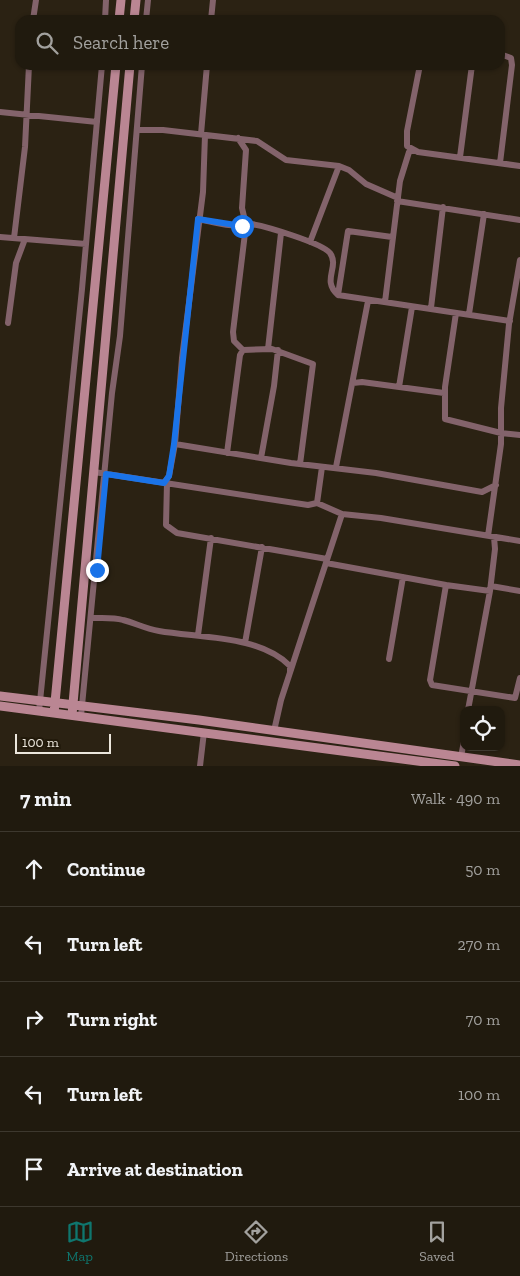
<!DOCTYPE html>
<html lang="en">
<head>
<meta charset="utf-8">
<style>
	body { margin:0; font-family:"Zilla Slab",serif; background:#282317; color:#f1f3f6 }
	.controls { position:absolute; right:15px; bottom:15px; display:grid; overflow:hidden; border-radius:10px; box-shadow:0 1px 4px #0004 }
	.controls button { width:45px; height:45px; display:grid; place-items:center; padding:0; border:0; border-bottom:1px solid #3d382e; background:#201a0e; color:#f1f3f6; font:25px sans-serif }
	.scale { position:absolute; left:15px; bottom:12px; width:96px; box-sizing:border-box; padding-left:5px; border:2px solid #ebe6dc; border-top:0; font-size:14px; line-height:18px; white-space:nowrap; color:#ebe6dc; -webkit-text-stroke:4px #21190a; paint-order:stroke }
	.stop { position:absolute; width:15px; height:15px; margin:-11px; border:4px solid #1a73e8; border-radius:50%; background:#fff }
	.stop.end { background:#1a73e8; border-color:#fff; box-shadow:0 1px 5px #0008 }
	.list { margin:0; padding:0; list-style:none }
	h2 { display:flex; justify-content:space-between; align-items:center; height:65px; margin:0; padding:0 20px; font-size:21px }
	h2 small { font-size:16px; font-weight:400; color:#a2a19e }
	.list li { display:grid; grid-template-columns:32px 1fr auto; gap:15px; align-items:center; box-sizing:border-box; height:75px; padding:0 20px; border-top:1px solid #3d382e }
	.list b { display:block; font-size:19px; white-space:nowrap }
	.list em { font-size:16px; font-style:normal; color:#a2a19e }
	.icon { flex:none; width:28px; height:28px; fill:none; stroke:currentColor; stroke-width:2; stroke-linecap:round; stroke-linejoin:round }
	.map { position:relative; flex:none; width:520px; height:766px; overflow:hidden }
	.search { position:absolute; background:#201a0e; box-shadow:0 1px 4px #0004; left:15px; right:15px; top:15px; height:55px; display:flex; align-items:center; gap:12px; box-sizing:border-box; padding:0 18px; border-radius:15px; color:#a2a19e; font-size:19px }
	.sheet { height:440px; background:#201a0e }
	nav { display:flex; justify-content:space-around; align-items:center; box-sizing:border-box; height:70px; border-top:1px solid #3d382e; background:#201a0e; font-size:14px; color:#a2a19e }
	nav a { display:grid; justify-items:center; gap:2px }
	nav .on { color:#0f766e }
	.map>svg:first-child { display:block }
	.lines { fill:none; stroke-linecap:round; stroke-linejoin:round }
	.street { stroke:#83636b; stroke-width:6 }
	.secondary { stroke:#ba8693; stroke-width:9 }
	.route { stroke:#1a73e8; stroke-width:6 }
</style>
</head>
<body>
<div class="map">
<svg width="520" height="766" viewBox="0 0 520 766">
	<rect width="100%" height="100%" fill="#2b2213"/>
	<g class="lines">
		<path class="street" d="M 33,20 L 36,0
			M 105,20 L 106,0
			M 146,20 L 148,0
			M 211,20 L 213,0
			M 420,65 L 407,131 L 407,146 L 418,152 L 520,166
			M 0,112 L 97,122
			M 138,130 L 163,130 L 257,141 L 286,160 L 339,166 L 349,170 L 366,184 L 398,198
			M 201,134 L 207,65
			M 238,138 L 246,150 L 242,208 L 246,225 L 233,332 L 234,341 L 243,350
			M 460,157 L 472,65
			M 500,163 L 512,65 L 511,58 L 500,54
			M 397,201 L 520,220
			M 198,219 C 212,222 226,226 240,226 C 244,226 247,224 251,224 C 265,226 322,243 330,253 C 340,267 321,280 338,295
			M 0,237 L 86,244
			M 392,237 L 348,231 L 338,295 L 510,321
			M 14,238 L 25,147 L 29,65
			M 310,242 L 339,166
			M 385,302 L 400,181 L 409,152 L 414,150
			M 431,308 L 443,207
			M 456,313 L 445,387 L 445,419 L 501,433 L 520,435
			M 469,314 L 484,214
			M 8,323 L 16,263 L 25,239
			M 268,349 L 281,233
			M 353,383 L 362,382 L 444,393
			M 399,387 L 412,307
			M 175,444 L 291,463 L 376,473 L 482,492 L 496,485
			M 227,453 L 240,355 L 243,350 L 272,349 L 313,364 L 300,464
			M 261,458 L 274,386 L 278,350
			M 336,467 L 368,301
			M 94,472 L 308,505 L 317,503 L 342,514 L 381,518 L 520,541
			M 164,483 L 169,476 L 175,444 L 182,358 L 203,192 L 205,135
			M 167,483 L 166,525 L 177,533 L 327,559
			M 317,503 L 322,467
			M 488,536 L 501,444 L 501,408 L 509,324 L 520,260
			M 326,563 L 446,585
			M 491,586 L 520,591
			M 490,591 L 446,585 L 430,680 L 432,685 L 515,698 L 520,678
			M 92,618 C 102,618 113,617 123,620 C 135,623 146,629 159,631 C 199,638 260,635 290,666 L 290,672
			M 198,635 L 211,538
			M 245,643 L 262,547
			M 389,659 L 403,577
			M 468,710 L 490,591 L 495,549 L 494,537
			M 39,711 L 82,289 L 102,65
			M 81,716 L 112,393 L 120,336 L 142,65
			M 274,731 L 281,700 L 342,514
			M 461,757 L 464,741
			M 200,766 L 204,732"/>
		<path class="secondary" d="M 119,20 L 121,0
			M 134,20 L 136,0
			M 0,696 L 199,720 L 520,765
			M 0,706 L 455,766
			M 54,713 L 116,65
			M 72,715 L 130,65"/>
	</g>
	<g class="lines">
		<path class="route" d="M 97,570 L 106,474 L 164,483 L 169,476 L 174,444 L 198,219 L 242,226"/>
	</g>
</svg>
<div class="controls">
<button><svg class="icon" aria-label="locate" viewBox="0 0 24 24"><circle cx="12" cy="12" r="6"/><path d="M12 2v4M12 18v4M2 12h4M18 12h4"/></svg></button>
</div>
<div class="scale">100 m</div>
<div class="stop" style="left:242px;top:226px"></div>
<div class="stop end" style="left:97px;top:570px"></div>
<div class="search"><svg class="icon" aria-label="search" viewBox="0 0 24 24"><circle cx="10" cy="10" r="6"/><path d="M15 15l6 6"/></svg>Search here</div>
</div>
<section class="sheet">
<h2>7 min<small>Walk · 490 m</small></h2>
<ul class="list">
<li><svg class="icon" aria-label="ahead" viewBox="0 0 24 24"><path d="M12 20V5M6 11l6-6 6 6"/></svg><div><b>Continue</b></div><em>50 m</em></li>
<li><svg class="icon" aria-label="left" viewBox="0 0 24 24"><path d="M17 20v-9H6M10 6l-5 5 5 5"/></svg><div><b>Turn left</b></div><em>270 m</em></li>
<li><svg class="icon" aria-label="right" viewBox="0 0 24 24"><path d="M7 20v-9h11M14 6l5 5-5 5"/></svg><div><b>Turn right</b></div><em>70 m</em></li>
<li><svg class="icon" aria-label="left" viewBox="0 0 24 24"><path d="M17 20v-9H6M10 6l-5 5 5 5"/></svg><div><b>Turn left</b></div><em>100 m</em></li>
<li><svg class="icon" aria-label="arrive" viewBox="0 0 24 24"><path d="M6 21V4h12l-3 4 3 4H6"/></svg><div><b>Arrive at destination</b></div></li>
</ul>
</section>
<nav>
<a class="on"><svg class="icon" aria-label="map" viewBox="0 0 24 24"><path d="M3 6l6-2 6 2 6-2v14l-6 2-6-2-6 2zM9 4v14M15 6v14"/></svg>Map</a>
<a><svg class="icon" aria-label="directions" viewBox="0 0 24 24"><path d="M12 3l9 9-9 9-9-9zM9 14v-3h6M13 9l2 2-2 2"/></svg>Directions</a>
<a><svg class="icon" aria-label="saved" viewBox="0 0 24 24"><path d="M7 4h10v16l-5-4-5 4z"/></svg>Saved</a>
</nav>
</body>
</html>
